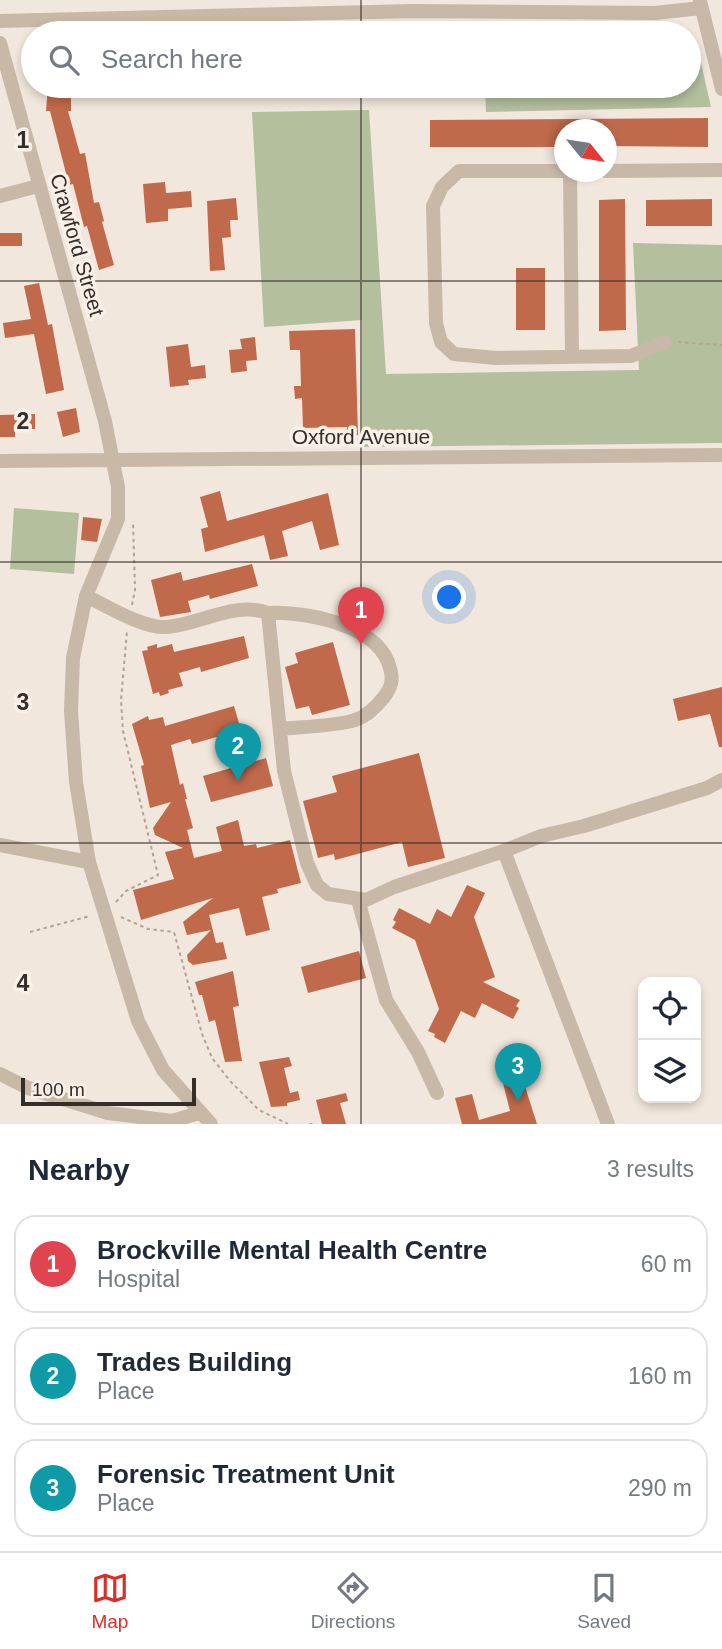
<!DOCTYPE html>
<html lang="en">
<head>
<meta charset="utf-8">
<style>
	body { margin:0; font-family:Arial,sans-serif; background:#f6f6f7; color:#1f2937 }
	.controls { position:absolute; right:21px; bottom:21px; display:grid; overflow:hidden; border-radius:14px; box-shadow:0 4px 10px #0003 }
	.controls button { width:63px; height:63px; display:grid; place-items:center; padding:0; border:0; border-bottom:2px solid #e0e1e3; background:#fff; color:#1f2937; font:35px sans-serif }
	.compass { position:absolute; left:554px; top:119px; width:63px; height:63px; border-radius:50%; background:#fff; box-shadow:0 4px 10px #0003; rotate:120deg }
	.scale { position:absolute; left:21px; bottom:18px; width:175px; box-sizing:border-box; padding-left:7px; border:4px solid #352d28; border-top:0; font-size:19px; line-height:24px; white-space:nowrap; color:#352d28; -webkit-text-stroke:5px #f9f1e8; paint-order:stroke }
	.you { position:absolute; left:450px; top:598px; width:24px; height:24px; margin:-18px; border:5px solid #fff; border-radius:50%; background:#1a73e8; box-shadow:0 0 0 10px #1a73e833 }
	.badge { display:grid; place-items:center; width:46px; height:46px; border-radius:50%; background:#d93025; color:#fff; font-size:23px; font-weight:700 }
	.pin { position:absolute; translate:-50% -58px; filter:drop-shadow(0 2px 4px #0008) }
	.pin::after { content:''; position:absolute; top:37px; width:24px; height:21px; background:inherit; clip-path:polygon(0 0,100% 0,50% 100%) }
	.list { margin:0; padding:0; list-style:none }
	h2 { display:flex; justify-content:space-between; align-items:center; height:91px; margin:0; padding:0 28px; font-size:30px }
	h2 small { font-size:23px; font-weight:400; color:#747a83 }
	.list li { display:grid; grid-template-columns:46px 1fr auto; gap:21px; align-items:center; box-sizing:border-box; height:98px; margin:0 14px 14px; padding:0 14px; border:2px solid #e0e1e3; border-radius:21px }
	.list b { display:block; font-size:26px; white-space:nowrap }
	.list p { margin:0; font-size:23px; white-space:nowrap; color:#747a83 }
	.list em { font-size:23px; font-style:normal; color:#747a83 }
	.icon { flex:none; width:38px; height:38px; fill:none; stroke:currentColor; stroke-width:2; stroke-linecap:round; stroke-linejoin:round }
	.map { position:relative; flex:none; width:722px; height:1124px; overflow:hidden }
	.search { position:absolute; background:#fff; box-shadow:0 4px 10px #0003; left:21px; right:21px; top:21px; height:77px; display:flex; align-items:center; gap:18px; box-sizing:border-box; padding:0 24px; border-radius:38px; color:#747a83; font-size:26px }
	.sheet { height:427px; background:#fff }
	nav { display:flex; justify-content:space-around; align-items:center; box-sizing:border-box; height:98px; border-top:2px solid #e0e1e3; background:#fff; font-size:19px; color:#747a83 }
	nav a { display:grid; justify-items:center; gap:4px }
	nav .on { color:#d93025 }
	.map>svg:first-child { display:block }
	.green { fill:#b3bf9d }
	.building { fill:#c06a4b }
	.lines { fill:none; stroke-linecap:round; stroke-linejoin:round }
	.path { stroke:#b4a293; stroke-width:2; stroke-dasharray:3.5 3.5; stroke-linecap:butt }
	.minor { stroke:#c8b8a8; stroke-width:14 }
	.grid { fill:none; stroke:#352d28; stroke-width:2; stroke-opacity:0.55 }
	.labels { text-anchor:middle; stroke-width:7; stroke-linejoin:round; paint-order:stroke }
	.street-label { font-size:21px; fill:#352d28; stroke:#f9f1e8 }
	.grid-label { font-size:23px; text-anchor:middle; font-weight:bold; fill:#352d28; stroke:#f9f1e8; stroke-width:7; stroke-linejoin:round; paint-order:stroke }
</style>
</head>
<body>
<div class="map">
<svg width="722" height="1124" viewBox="0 0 722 1124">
	<rect width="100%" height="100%" fill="#f1e7dc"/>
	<path class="green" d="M 484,23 L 618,24 L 621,33 L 485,33 Z
		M 701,63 L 711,107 L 486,112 L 485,86 L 689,86 L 689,64 Z
		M 369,110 L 386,374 L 639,370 L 633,243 L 722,245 L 722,443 L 362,447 L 362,320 L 264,327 L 252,112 Z
		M 14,508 L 79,513 L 74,574 L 10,569 Z"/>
	<path class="building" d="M 48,86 L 64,86 L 64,93 L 71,93 L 71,111 L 68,111 L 80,154 L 85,153 L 94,203 L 99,202 L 104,221 L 102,222 L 114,265 L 99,270 L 87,226 L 84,227 L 73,184 L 69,185 L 50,111 L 46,111 Z
		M 708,118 L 708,147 L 606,146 L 606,130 L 564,130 L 564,147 L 430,147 L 430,120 Z
		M 165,182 L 166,193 L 191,191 L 192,207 L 168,209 L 168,221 L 146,223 L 143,184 Z
		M 236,198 L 238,220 L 230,220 L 231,237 L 222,238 L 225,270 L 210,271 L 207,201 Z
		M 625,199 L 626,330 L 599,331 L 599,200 Z
		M 712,199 L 712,226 L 646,226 L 646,200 Z
		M 0,233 L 22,233 L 22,246 L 0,246 Z
		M 516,268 L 545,268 L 545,330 L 516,330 Z
		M 39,283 L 48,325 L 52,324 L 64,390 L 46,394 L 34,334 L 5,338 L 3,323 L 31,319 L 24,286 Z
		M 355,329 L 358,435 L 347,435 L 347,427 L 303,428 L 302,398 L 295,399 L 294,386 L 301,386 L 300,350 L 290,350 L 289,331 Z
		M 255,337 L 257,360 L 246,361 L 247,371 L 231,373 L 229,350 L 242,349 L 240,339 Z
		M 188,344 L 191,367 L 205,365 L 206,378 L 188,380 L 189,385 L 170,387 L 166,347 Z
		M 76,408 L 80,432 L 63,437 L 57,412 Z
		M 35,414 L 35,429 L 15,429 L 15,437 L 0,437 L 0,415 Z
		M 220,491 L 227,521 L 328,493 L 339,545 L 320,550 L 312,521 L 282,531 L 288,556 L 270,560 L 264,535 L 205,552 L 201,529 L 208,527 L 200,497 Z
		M 83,517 L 102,519 L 97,542 L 81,540 Z
		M 252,564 L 258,586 L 210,599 L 209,595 L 188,601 L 191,612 L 160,617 L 151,580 L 181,572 L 183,581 Z
		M 244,636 L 249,658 L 201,672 L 200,667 L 179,673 L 183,686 L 168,690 L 169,693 L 160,696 L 159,692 L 153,694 L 142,651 L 148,650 L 147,647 L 157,644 L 157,648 L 172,644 L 174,652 Z
		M 333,642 L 350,705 L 312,715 L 309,706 L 296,709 L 285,667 L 298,663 L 295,653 Z
		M 722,687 L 722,747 L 719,747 L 710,714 L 678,721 L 673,699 Z
		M 234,706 L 241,730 L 192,744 L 190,739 L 171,745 L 180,785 L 183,783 L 187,799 L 185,799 L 193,828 L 187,830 L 194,858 L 222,851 L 216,827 L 238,820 L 244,846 L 256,844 L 257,848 L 290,840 L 301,883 L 277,889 L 278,893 L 262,897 L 270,930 L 246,936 L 239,908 L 209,915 L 216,943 L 223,942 L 227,959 L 193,965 L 188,961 L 187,955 L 211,930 L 187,935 L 183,922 L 213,898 L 141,920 L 133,890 L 174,879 L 165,852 L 183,848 L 155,835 L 153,828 L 171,802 L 150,808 L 141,766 L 144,765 L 132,724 L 148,716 L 149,720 L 163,717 L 165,726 Z
		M 419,753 L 445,858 L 408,867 L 402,842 L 335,860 L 334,854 L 318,858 L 303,801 L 337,792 L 332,776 Z
		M 266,758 L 273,786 L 211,802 L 203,776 Z
		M 467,885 L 485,893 L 474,917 L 495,977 L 483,982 L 520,1000 L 516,1006 L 519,1008 L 513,1019 L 482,1003 L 475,1018 L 461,1011 L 445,1043 L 434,1037 L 435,1034 L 428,1031 L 439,1009 L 415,940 L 392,928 L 396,922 L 393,920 L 399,908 L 430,924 L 437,909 L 451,917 Z
		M 359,951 L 366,978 L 308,993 L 301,967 Z
		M 233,971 L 239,1006 L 233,1007 L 242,1061 L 225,1062 L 215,1020 L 209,1022 L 202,995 L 199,995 L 195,982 Z
		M 289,1057 L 292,1066 L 284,1068 L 290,1093 L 298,1091 L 300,1100 L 287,1103 L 287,1106 L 271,1107 L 259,1062 Z
		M 522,1077 L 537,1124 L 462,1124 L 455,1098 L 472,1094 L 479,1120 L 510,1111 L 503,1083 Z
		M 346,1093 L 348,1101 L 340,1103 L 346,1124 L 322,1124 L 316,1100 Z"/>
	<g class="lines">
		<path class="path" d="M 678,342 L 722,345
			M 132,605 L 135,590 L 133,521
			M 116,902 L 126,891 L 158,875 L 123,731 L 121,700 L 127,631
			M 121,917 L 148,929 L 174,932 L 202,1034 L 212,1058 L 230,1081 L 259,1110 L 288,1124
			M 30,932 L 90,916
			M 309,1124 L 313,1124"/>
		<path class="minor" d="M 700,1 L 722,89
			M 0,21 L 414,11 L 655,13 L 701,8
			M 0,43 L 105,421 L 118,487 L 118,519 L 86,596 L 73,658 L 71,711 L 76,782 L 89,862 L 138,1021 L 163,1070 L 211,1124
			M 564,171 L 459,171 L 442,187 L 433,206 L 436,323 L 441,342 L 454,354 L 496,358 L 631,356 L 665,342
			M 606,171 L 722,170
			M 570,172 L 572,357
			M 0,196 L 38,186
			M 0,461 L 722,455
			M 86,596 C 107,606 144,629 167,627 C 200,624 236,601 268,613 L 284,771 L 307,863 L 317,885 L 328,894 L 366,900 L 394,887 L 504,851 L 541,836 L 584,826 L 707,788 L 722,780
			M 268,613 C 304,611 373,624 388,662 C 393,676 394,684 384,697 C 377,706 368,716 355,720 C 338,726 300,727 280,729
			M 0,845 L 89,862
			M 504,851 L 608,1124
			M 358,900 L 386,1000 L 418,1052 L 437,1093
			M 0,1074 L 28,1088 L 108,1113 L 172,1121 L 199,1113"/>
	</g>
	<path class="grid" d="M 361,0 L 361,33M 361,86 L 361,1124M 0,281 L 722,281M 0,562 L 722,562M 0,843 L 722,843"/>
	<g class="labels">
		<g class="street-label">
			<text transform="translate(77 245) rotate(74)" y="7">Crawford Street</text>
			<text x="361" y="444">Oxford Avenue</text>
		</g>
	</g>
	<g class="grid-label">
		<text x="23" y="148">1</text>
		<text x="23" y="429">2</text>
		<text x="23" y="710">3</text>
		<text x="23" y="991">4</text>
	</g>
</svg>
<div class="controls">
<button><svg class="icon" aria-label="locate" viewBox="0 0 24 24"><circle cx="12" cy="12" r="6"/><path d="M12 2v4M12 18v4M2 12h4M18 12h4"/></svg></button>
<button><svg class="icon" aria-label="layers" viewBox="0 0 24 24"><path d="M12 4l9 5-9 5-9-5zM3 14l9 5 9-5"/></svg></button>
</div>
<svg class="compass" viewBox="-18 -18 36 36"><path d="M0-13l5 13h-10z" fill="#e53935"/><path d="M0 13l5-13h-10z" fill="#747a83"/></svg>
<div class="scale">100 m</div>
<div class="you"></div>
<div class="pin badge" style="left:361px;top:645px;background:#e0444e">1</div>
<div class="pin badge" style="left:238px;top:781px;background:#0f9aa8">2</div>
<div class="pin badge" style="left:518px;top:1101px;background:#0f9aa8">3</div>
<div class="search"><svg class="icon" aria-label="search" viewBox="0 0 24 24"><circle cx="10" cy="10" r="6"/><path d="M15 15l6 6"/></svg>Search here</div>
</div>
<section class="sheet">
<h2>Nearby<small>3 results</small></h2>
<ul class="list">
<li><span class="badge" style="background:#e0444e">1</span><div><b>Brockville Mental Health Centre</b><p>Hospital</p></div><em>60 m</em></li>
<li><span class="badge" style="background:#0f9aa8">2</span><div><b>Trades Building</b><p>Place</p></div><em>160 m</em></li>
<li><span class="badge" style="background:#0f9aa8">3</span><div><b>Forensic Treatment Unit</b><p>Place</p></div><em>290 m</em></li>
</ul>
</section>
<nav>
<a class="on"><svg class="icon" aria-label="map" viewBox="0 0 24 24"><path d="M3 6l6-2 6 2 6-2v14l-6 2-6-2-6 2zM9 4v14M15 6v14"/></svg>Map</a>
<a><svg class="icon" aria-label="directions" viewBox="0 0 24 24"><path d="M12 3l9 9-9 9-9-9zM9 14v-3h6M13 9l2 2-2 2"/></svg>Directions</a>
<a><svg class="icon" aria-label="saved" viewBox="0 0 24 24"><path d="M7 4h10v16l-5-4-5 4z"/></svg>Saved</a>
</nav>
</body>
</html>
